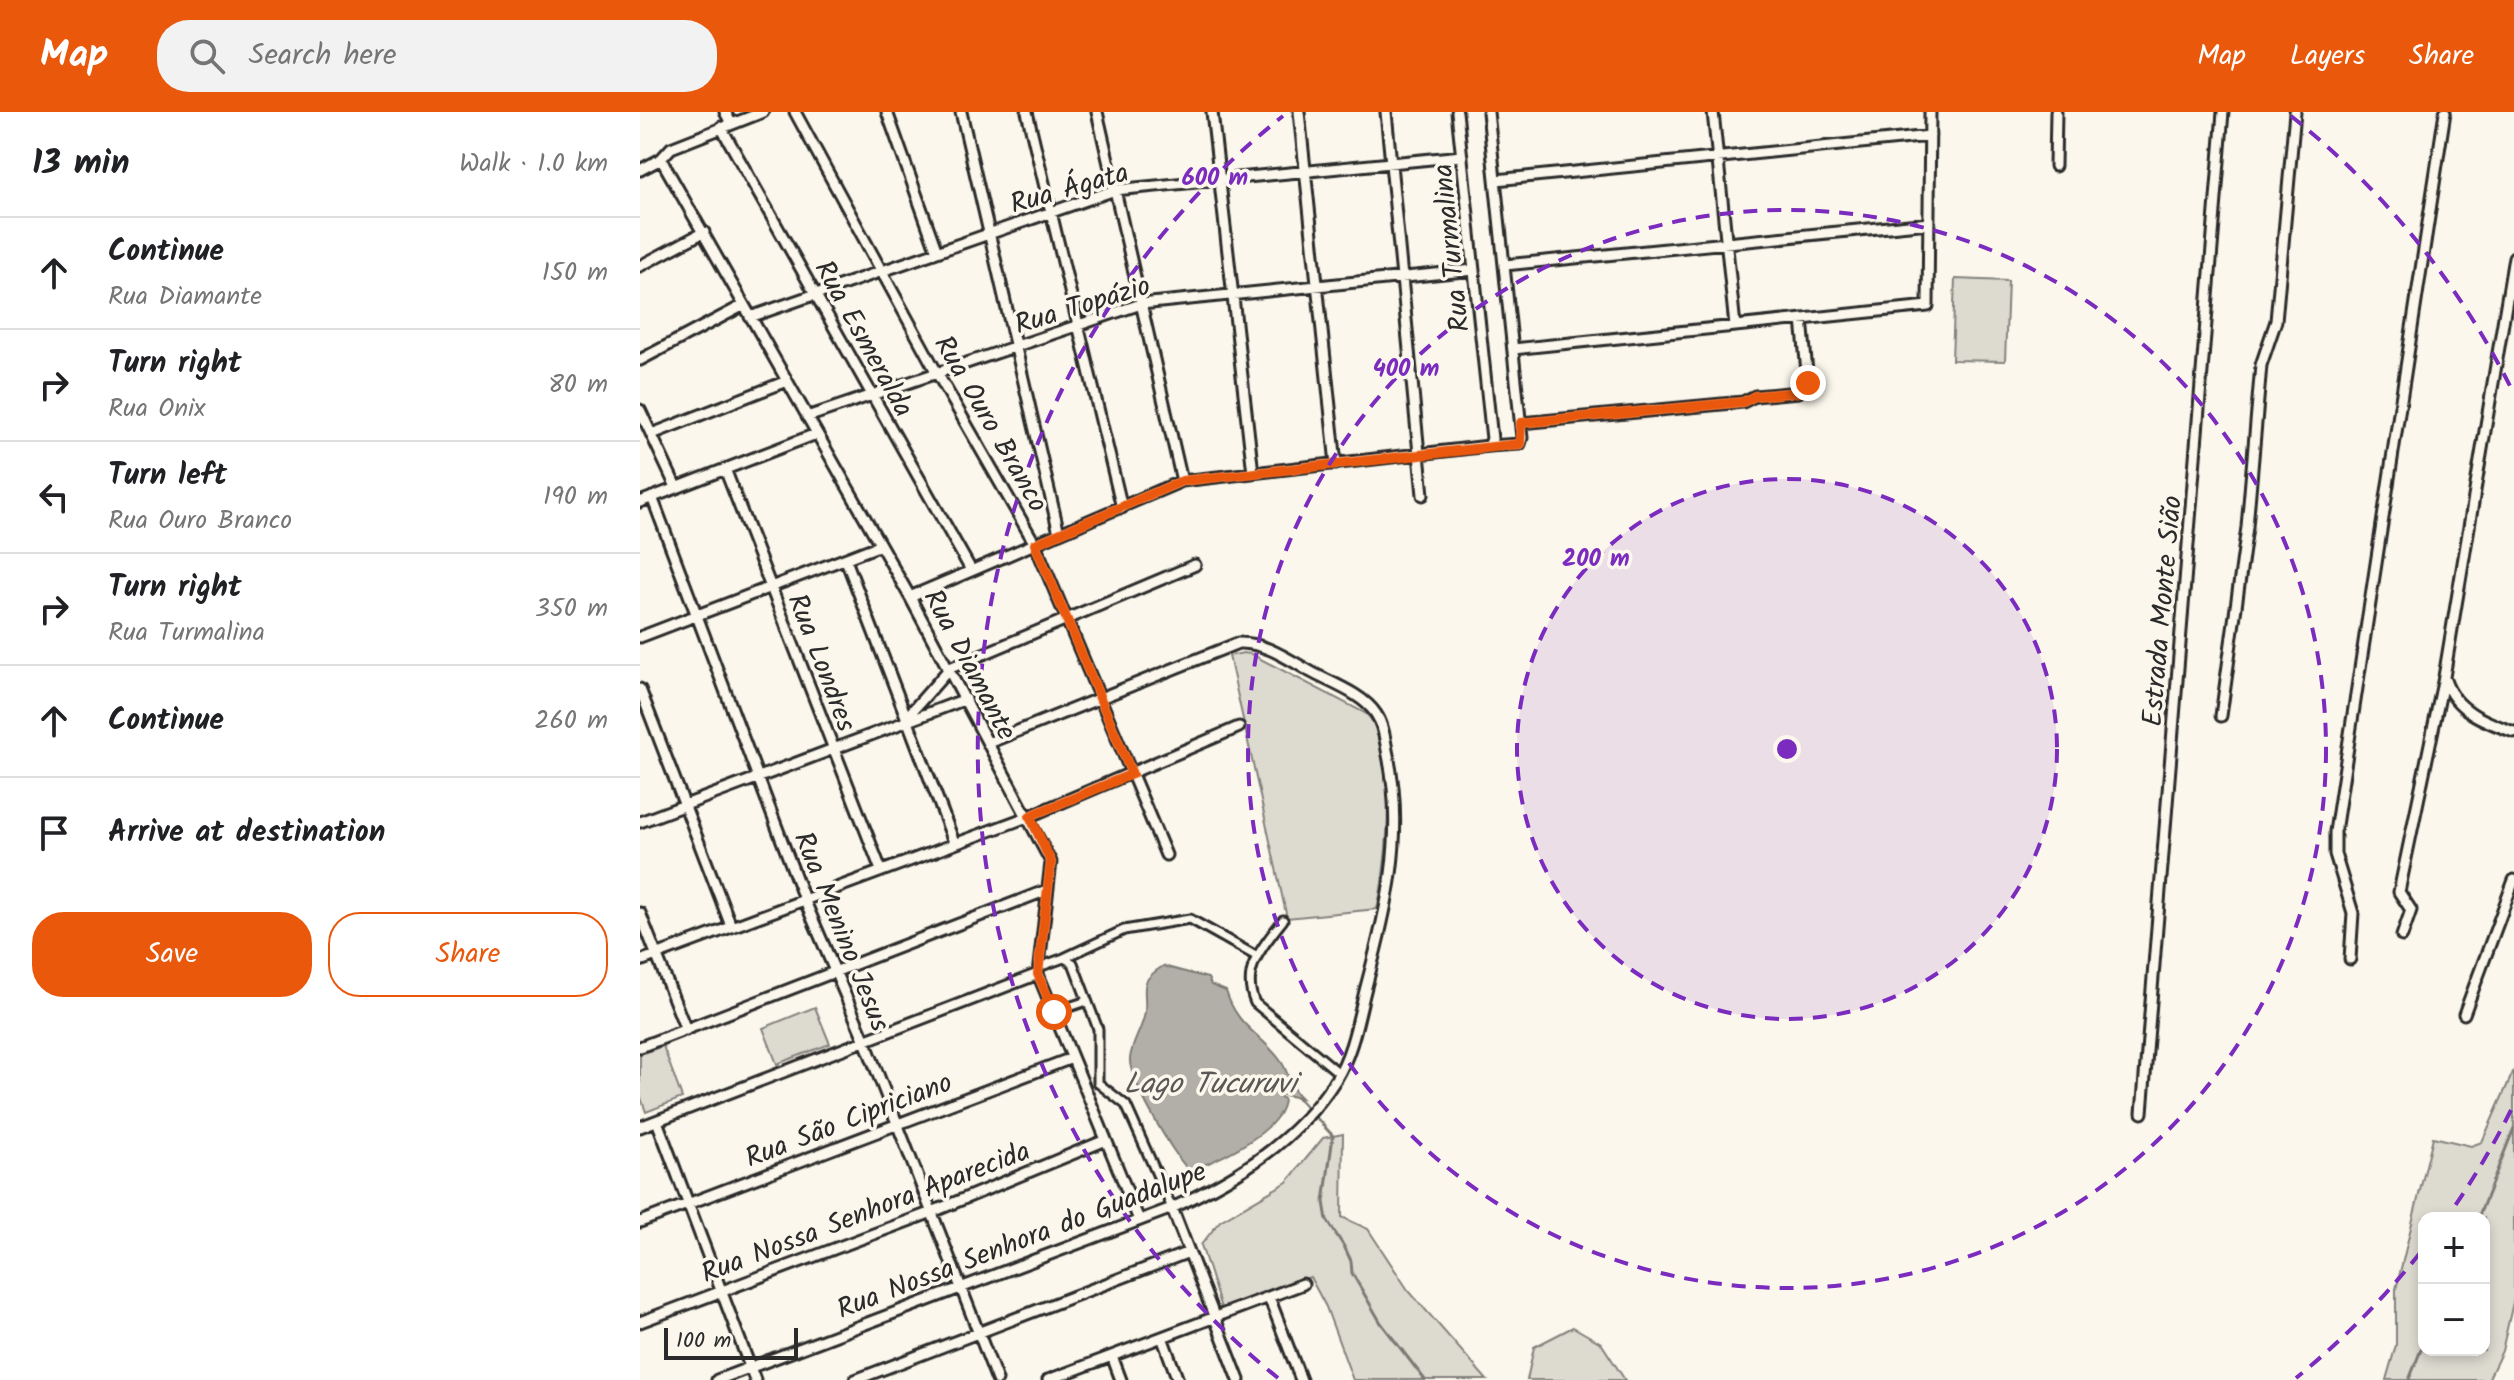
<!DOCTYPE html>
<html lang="en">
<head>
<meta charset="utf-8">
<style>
	body { margin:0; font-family:Kalam,sans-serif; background:#f2f2f2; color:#202124 }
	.controls { position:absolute; right:24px; bottom:24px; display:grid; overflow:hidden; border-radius:16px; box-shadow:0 4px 12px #0003 }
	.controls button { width:72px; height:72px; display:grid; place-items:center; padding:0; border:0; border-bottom:2px solid #e0e0e0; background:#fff; color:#202124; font:40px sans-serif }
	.scale { position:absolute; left:24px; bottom:20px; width:134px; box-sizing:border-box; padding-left:8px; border:4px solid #2b2b2b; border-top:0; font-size:22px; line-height:28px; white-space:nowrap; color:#2b2b2b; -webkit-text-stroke:6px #fbf7ec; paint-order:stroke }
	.stop { position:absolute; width:24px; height:24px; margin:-18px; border:6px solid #ea580c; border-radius:50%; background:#fff }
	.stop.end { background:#ea580c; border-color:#fff; box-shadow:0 2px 8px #0008 }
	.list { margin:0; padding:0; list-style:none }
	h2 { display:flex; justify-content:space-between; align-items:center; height:104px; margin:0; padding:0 32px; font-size:34px }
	h2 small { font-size:26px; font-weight:400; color:#757577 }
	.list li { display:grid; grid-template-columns:52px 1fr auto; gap:24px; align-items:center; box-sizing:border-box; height:112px; padding:0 32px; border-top:2px solid #e0e0e0 }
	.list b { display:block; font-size:30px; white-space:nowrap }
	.list p { margin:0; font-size:26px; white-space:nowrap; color:#757577 }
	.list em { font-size:26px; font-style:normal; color:#757577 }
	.actions { display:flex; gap:16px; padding:24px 32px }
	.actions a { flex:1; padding:18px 0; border:2px solid #ea580c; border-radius:32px; text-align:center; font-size:28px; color:#ea580c }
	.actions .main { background:#ea580c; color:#fff }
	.icon { flex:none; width:44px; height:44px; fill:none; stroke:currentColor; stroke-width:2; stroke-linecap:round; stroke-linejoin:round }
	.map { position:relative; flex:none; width:1874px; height:1268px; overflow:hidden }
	header { display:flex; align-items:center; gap:48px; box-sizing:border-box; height:112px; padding:0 40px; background:#ea580c; color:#fff }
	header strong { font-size:38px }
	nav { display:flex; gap:44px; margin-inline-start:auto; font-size:28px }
	.search { width:560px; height:72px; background:#f2f2f2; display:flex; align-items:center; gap:20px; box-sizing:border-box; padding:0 28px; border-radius:32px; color:#757577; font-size:30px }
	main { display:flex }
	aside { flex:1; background:#fff }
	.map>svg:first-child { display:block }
	.green { fill:#dddad0; stroke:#84827e; stroke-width:2; fill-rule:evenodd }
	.water { fill:#b1afa7; stroke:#7b7a75; stroke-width:2 }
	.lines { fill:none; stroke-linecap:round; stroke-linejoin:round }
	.stream { stroke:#7b7a75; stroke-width:3 }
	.pedestrian-casing { stroke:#2b2b2b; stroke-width:13 }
	.minor-casing { stroke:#2b2b2b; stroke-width:15 }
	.pedestrian { stroke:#fbf7ec; stroke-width:7 }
	.minor { stroke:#fbf7ec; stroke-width:9 }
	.route { stroke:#ea580c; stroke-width:10 }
	.ring { fill:none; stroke:#7b2cbf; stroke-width:4; stroke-dasharray:14 10 }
	.labels { text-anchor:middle; stroke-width:7; stroke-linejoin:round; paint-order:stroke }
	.street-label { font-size:28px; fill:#2b2b2b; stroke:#fbf7ec }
	.water-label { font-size:30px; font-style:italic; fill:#5a5956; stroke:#fbf7ec }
	.centre { fill:#7b2cbf; stroke:#fbf7ec; stroke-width:4 }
	.ring-label { font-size:24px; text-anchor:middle; font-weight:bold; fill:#7b2cbf; stroke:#fbf7ec; stroke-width:7; stroke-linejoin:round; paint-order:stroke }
</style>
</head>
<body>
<header>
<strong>Map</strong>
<div class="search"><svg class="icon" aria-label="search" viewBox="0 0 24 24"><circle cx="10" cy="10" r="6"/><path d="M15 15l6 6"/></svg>Search here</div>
<nav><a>Map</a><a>Layers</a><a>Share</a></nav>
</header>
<main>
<aside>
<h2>13 min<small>Walk · 1.0 km</small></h2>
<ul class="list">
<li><svg class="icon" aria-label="ahead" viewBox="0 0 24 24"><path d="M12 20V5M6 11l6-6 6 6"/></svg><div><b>Continue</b><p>Rua Diamante</p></div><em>150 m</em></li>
<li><svg class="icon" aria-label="right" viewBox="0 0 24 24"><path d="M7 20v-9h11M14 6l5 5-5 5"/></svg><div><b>Turn right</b><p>Rua Onix</p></div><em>80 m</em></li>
<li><svg class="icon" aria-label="left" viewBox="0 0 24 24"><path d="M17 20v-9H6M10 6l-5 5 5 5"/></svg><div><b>Turn left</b><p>Rua Ouro Branco</p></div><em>190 m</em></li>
<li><svg class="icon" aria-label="right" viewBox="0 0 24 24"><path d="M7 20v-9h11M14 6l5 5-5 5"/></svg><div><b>Turn right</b><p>Rua Turmalina</p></div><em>350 m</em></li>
<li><svg class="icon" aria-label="ahead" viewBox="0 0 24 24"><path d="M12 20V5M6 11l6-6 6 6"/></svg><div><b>Continue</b></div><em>260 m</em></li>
<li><svg class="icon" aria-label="arrive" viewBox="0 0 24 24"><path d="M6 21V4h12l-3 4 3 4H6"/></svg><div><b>Arrive at destination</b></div></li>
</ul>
<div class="actions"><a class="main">Save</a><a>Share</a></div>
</aside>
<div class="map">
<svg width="1874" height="1268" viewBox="0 0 1874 1268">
	<rect width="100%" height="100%" fill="#fbf7ec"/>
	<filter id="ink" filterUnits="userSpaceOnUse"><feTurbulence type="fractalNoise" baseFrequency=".0125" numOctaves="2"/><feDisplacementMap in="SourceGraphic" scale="16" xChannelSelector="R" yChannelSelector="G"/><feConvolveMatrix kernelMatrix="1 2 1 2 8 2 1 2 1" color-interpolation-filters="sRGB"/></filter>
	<g filter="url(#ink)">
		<path class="green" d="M 1315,167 L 1368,169 L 1365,249 L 1312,248 Z
			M 603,541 L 611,542 L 725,601 C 760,630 747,756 737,797 L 647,806 L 589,544 Z
			M 175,895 L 190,932 L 137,952 L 123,916 Z
			M 23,934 L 42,986 L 6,1000 L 0,983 L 0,942 Z
			M 1874,958 L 1874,1186 L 1862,1239 L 1848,1268 L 1746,1268 L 1756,1233 L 1756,1177 L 1793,1025 L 1831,1034 L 1842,1030 ZM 1784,1106 L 1844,1106 L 1844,1238 L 1784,1238 Z
			M 703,1022 L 702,1105 L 728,1117 L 768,1178 L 847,1268 L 713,1268 L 686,1195 L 670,1165 L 581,1196 L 561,1133 L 580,1109 L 647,1070 L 683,1026 Z
			M 933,1215 L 961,1231 L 985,1268 L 887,1268 L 894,1235 Z"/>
		<path class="water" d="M 523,854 L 568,866 L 571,873 L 586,879 C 597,915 619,920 640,948 C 650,961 648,974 661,986 L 638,982 L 644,988 C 641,1020 577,1048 550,1059 C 535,1047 488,965 490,947 C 491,932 503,916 505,900 C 507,874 497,871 523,854 Z"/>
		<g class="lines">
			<path class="stream" d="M 657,985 L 693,1024 L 684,1090 L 687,1108 L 705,1136 L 711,1149 L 712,1161 L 741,1211 L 785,1268
				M 1838,1106 L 1874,1016
				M 1769,1268 L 1784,1230"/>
			<g class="pedestrian-casing">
				<path id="pedestrian" d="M 643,808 C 623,834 600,858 615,891 L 699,961
					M 424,846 L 484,818 L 550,807 L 616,844
					M 399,855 L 424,846 L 433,851 L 458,917 L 458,971 L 486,993 L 532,1096
					M 414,900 L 447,889"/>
			</g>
			<g class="minor-casing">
				<path id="minor" d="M 85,0 L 91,11
					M 155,0 L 297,261 L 395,432 L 526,743
					M 247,0 L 297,140
					M 321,0 L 419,421
					M 387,0 L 482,396
					M 457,0 L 542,369
					M 572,0 L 613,361
					M 659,0 L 696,352
					M 746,0 L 783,383
					M 848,0 L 882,326 L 880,332 L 849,334
					M 1073,0 L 1095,214
					M 81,15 L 331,458
					M 21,47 L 270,485 L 411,750 L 398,862 L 499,1108
					M 1415,54 L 1416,0
					M 0,58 L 21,47 L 31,36 L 123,0
					M 856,68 L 1290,24
					M 865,153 L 1289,111
					M 0,154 L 64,120
					M 110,205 L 475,78 L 822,44
					M 873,237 L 1288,194 L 1290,0
					M 0,248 L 104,193
					M 0,298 L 36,375
					M 167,305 L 501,192 L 834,158
					M 881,311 L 1103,290 L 1115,284 L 1159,280 L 1168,271 L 1162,207
					M 12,322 L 147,269
					M 85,357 L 241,758
					M 12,385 L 164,787 L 225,929 L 357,1268
					M 0,390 L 176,322
					M 206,448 L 314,730
					M 270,485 L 542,369 L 849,334 L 852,327 L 817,0
					M 0,525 L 238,434
					M 1805,568 C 1815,599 1846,610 1874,620
					M 0,577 L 91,814
					M 1581,604 L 1607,415 L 1621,253 L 1636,209 L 1655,0
					M 266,606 L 310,556 L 555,453
					M 0,710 L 326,587
					M 0,801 L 46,918
					M 1762,824 L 1771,798 L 1759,780 L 1804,565 L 1874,145
					M 1710,847 L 1713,801 L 1695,742 L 1695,720 L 1805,0
					M 0,849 L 390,704 L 599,615
					M 1824,902 L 1874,768
					M 0,935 L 407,778
					M 1502,1001 L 1583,0
					M 17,1009 L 115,1268
					M 0,1015 L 398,862
					M 532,1096 L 599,1268
					M 0,1110 L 432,946
					M 629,1185 L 661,1268
					M 0,1210 L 292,1100 L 466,1028
					M 522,1225 L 538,1268
					M 472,1244 L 481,1268
					M 77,1268 L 532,1096 C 598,1065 656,1030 696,967 C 713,940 718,906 726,875 C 747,797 765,724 748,643 C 745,629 744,614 736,602 C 723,582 691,571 671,560 C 648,547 625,530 598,531 L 348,631
					M 215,1268 L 549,1140
					M 408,1268 L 663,1172"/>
			</g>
			<use href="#pedestrian" class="pedestrian"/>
			<use href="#minor" class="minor"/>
		</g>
	</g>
	<g class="lines" filter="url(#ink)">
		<path class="route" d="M 414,900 L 398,862 L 411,750 L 390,704 L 492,662 L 395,432 L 542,369 L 880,332 L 881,311 L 1103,290 L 1115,284 L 1159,280 L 1168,271"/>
	</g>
	<circle cx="1147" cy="637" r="270" fill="#7b2cbf" fill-opacity=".12"/>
	<g class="ring">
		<circle cx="1147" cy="637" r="270"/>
		<circle cx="1147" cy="637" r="539"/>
		<path d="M1871 998A809 809 0 0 1 1810 1101M1780 1141A809 809 0 0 1 1656 1266M638 1266A809 809 0 0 1 643 4M1651 4A809 809 0 0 1 1871 276"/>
	</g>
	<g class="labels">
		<g class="street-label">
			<text transform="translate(429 75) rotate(-16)" y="10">Rua Ágata</text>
			<text transform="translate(810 136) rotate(-96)" y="10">Rua Turmalina</text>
			<text transform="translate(442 192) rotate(-17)" y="10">Rua Topázio</text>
			<text transform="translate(225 226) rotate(61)" y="10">Rua Esmeralda</text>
			<text transform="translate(352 311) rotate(60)" y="10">Rua Ouro Branco</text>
			<text transform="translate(1521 499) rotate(-85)" y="10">Estrada Monte Sião</text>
			<text transform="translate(183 550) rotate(69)" y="10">Rua Londres</text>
			<text transform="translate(331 552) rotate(62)" y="10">Rua Diamante</text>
			<text transform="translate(203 819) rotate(68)" y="10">Rua Menino Jesus</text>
			<text transform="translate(208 1007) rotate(-21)" y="10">Rua São Cipriciano</text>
			<text transform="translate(225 1099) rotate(-21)" y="10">Rua Nossa Senhora Aparecida</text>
			<text transform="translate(381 1127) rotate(-21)" y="10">Rua Nossa Senhora do Guadalupe</text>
		</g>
		<g class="water-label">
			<text x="570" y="981">Lago Tucuruvi</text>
		</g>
	</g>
	<circle cx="1147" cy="637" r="12" class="centre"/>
	<g class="ring-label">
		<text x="575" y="73">600 m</text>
		<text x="766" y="264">400 m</text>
		<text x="956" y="454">200 m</text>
	</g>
</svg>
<div class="controls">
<button>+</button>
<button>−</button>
</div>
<div class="scale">100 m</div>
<div class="stop" style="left:414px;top:900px"></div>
<div class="stop end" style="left:1168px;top:271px"></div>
</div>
</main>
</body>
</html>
